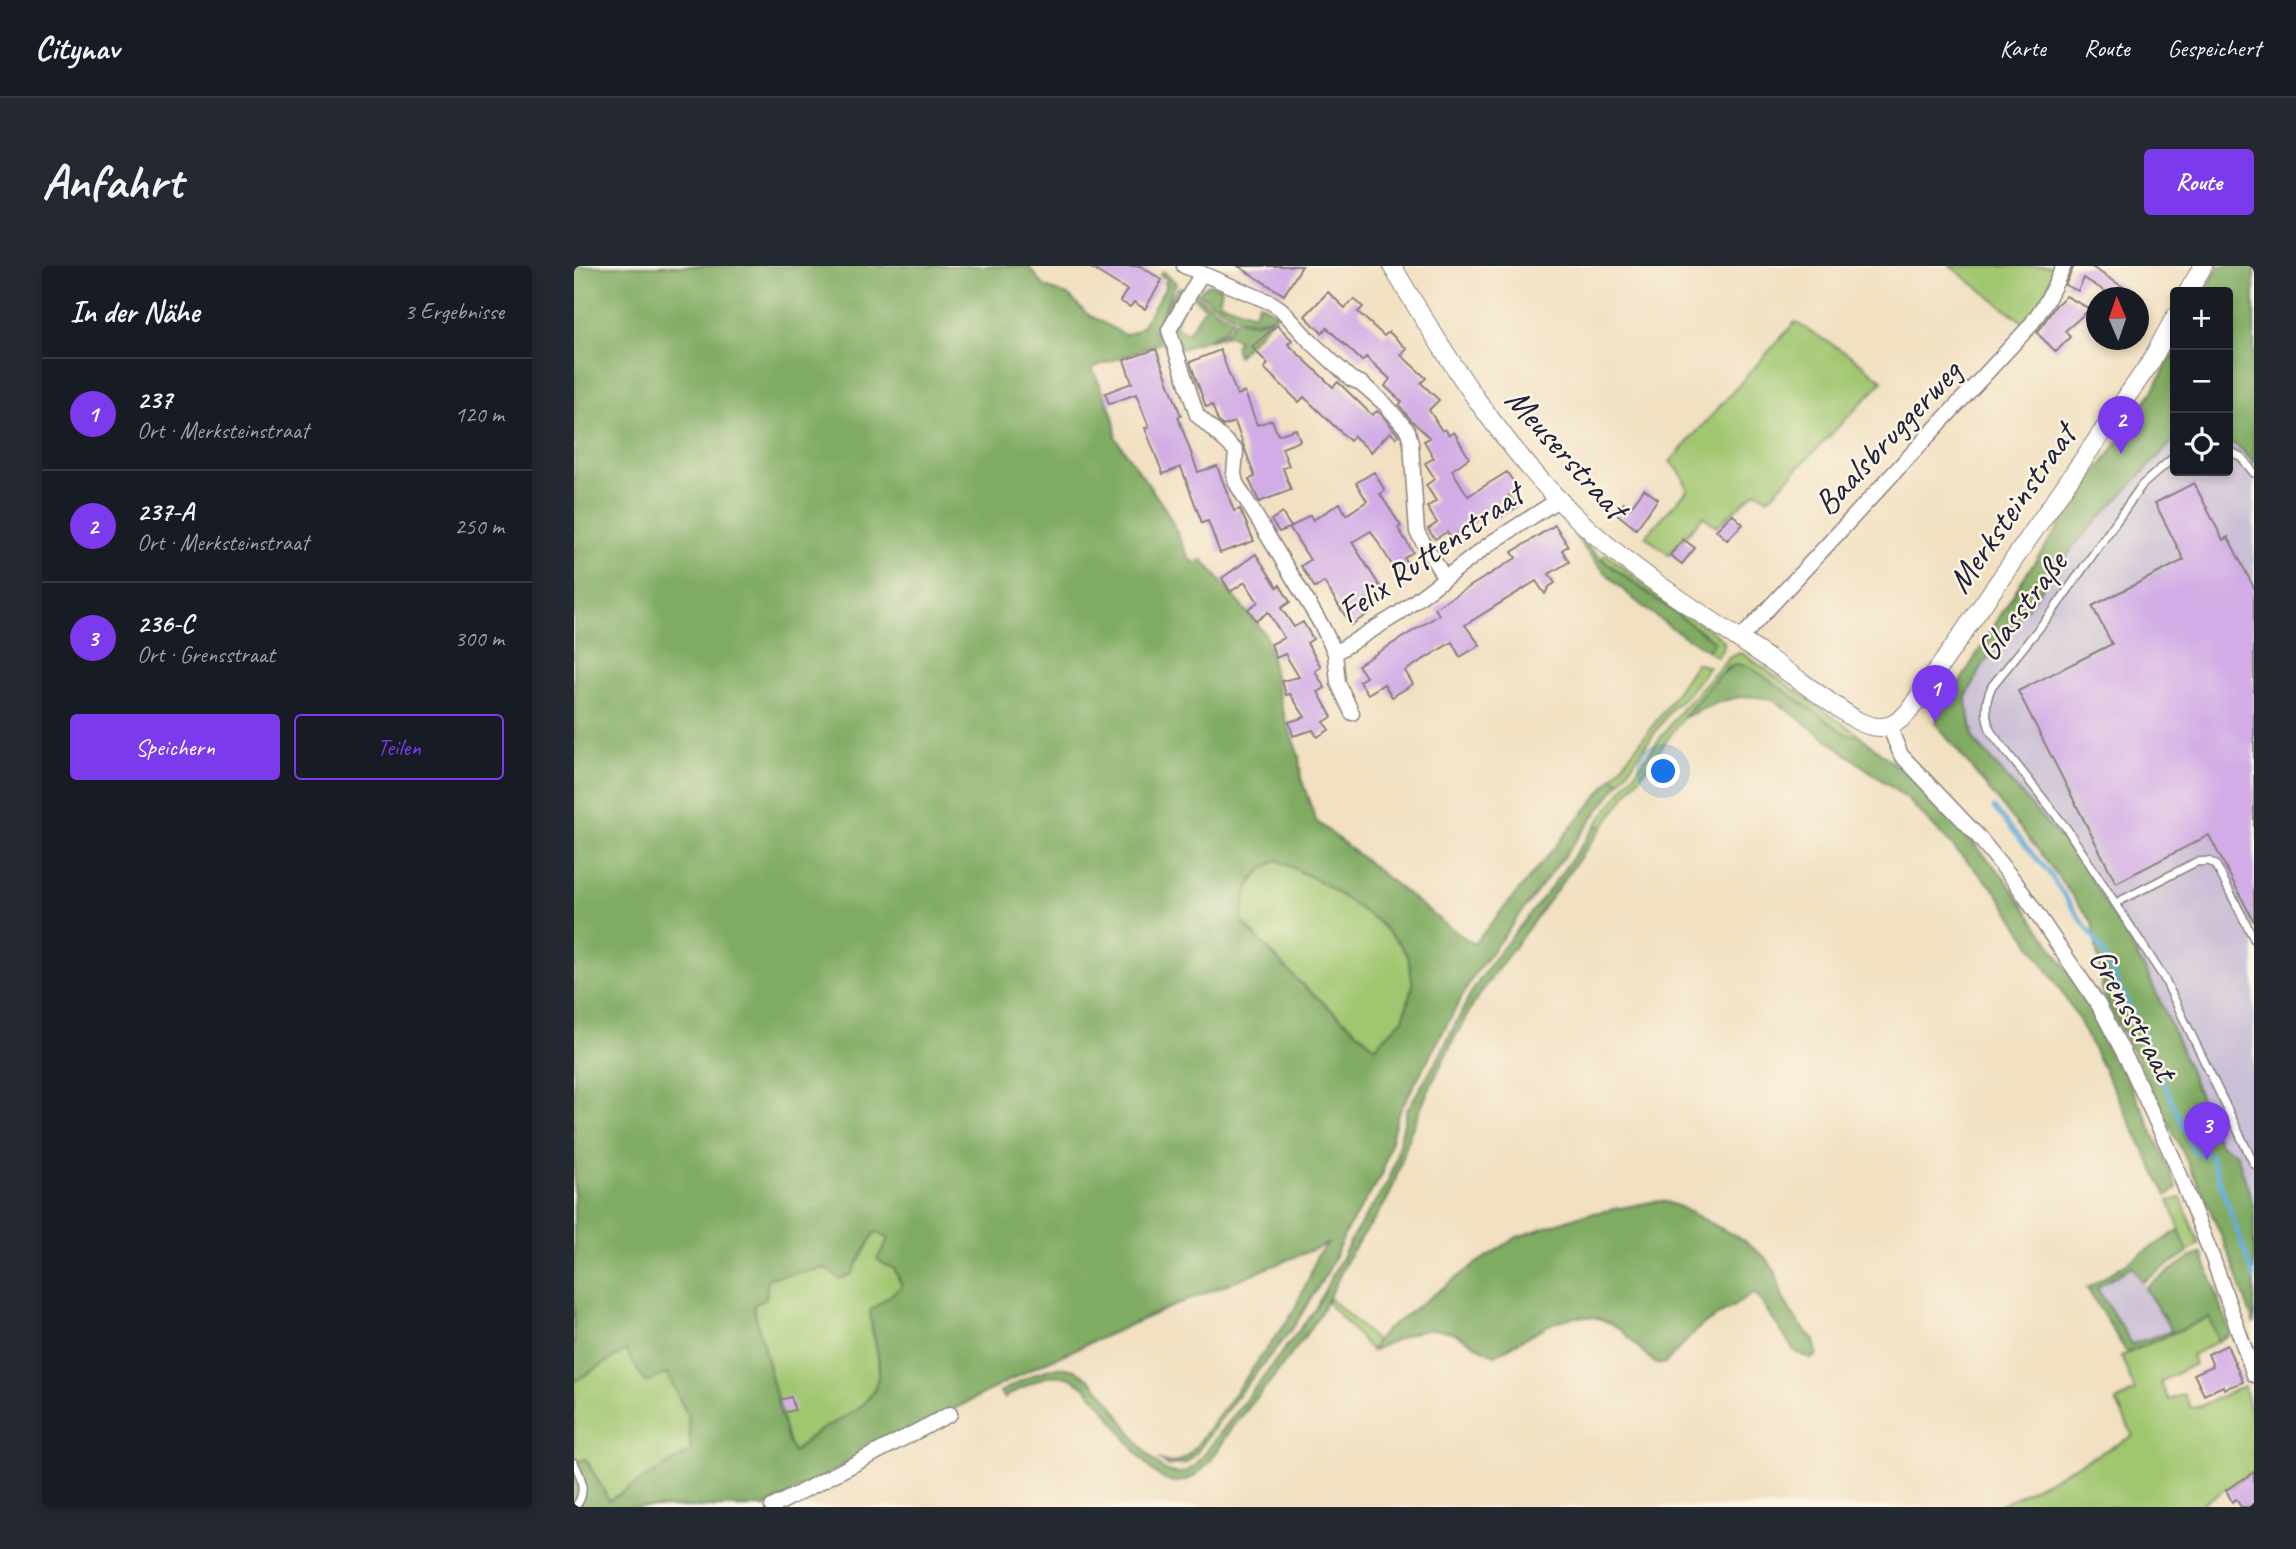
<!DOCTYPE html>
<html lang="de">
<head>
<meta charset="utf-8">
<style>
	body { margin:0; font-family:Caveat,sans-serif; background:#242831; color:#f1f3f6 }
	.controls { position:absolute; right:21px; top:21px; display:grid; overflow:hidden; border-radius:7px; box-shadow:0 4px 10px #0003 }
	.controls button { width:63px; height:63px; display:grid; place-items:center; padding:0; border:0; border-bottom:2px solid #363941; background:#171b24; color:#f1f3f6; font:35px sans-serif }
	.compass { position:absolute; left:1512px; top:21px; width:63px; height:63px; border-radius:50%; background:#171b24; box-shadow:0 4px 10px #0003; rotate:358deg }
	.you { position:absolute; left:1090px; top:506px; width:24px; height:24px; margin:-18px; border:5px solid #fff; border-radius:50%; background:#1a73e8; box-shadow:0 0 0 10px #1a73e833 }
	.badge { display:grid; place-items:center; width:46px; height:46px; border-radius:50%; background:#7c3aed; color:#fff; font-size:23px; font-weight:700 }
	.pin { position:absolute; translate:-50% -58px; filter:drop-shadow(0 2px 4px #0008) }
	.pin::after { content:''; position:absolute; top:37px; width:24px; height:21px; background:inherit; clip-path:polygon(0 0,100% 0,50% 100%) }
	.list { margin:0; padding:0; list-style:none }
	h2 { display:flex; justify-content:space-between; align-items:center; height:91px; margin:0; padding:0 28px; font-size:30px }
	h2 small { font-size:23px; font-weight:400; color:#9ea1a6 }
	.list li { display:grid; grid-template-columns:46px 1fr auto; gap:21px; align-items:center; box-sizing:border-box; height:112px; padding:0 28px; border-top:2px solid #363941 }
	.list b { display:block; font-size:26px; white-space:nowrap }
	.list p { margin:0; font-size:23px; white-space:nowrap; color:#9ea1a6 }
	.list em { font-size:23px; font-style:normal; color:#9ea1a6 }
	.actions { display:flex; gap:14px; padding:21px 28px }
	.actions a { flex:1; padding:16px 0; border:2px solid #7c3aed; border-radius:7px; text-align:center; font-size:24px; color:#7c3aed }
	.actions .main { background:#7c3aed; color:#fff }
	.icon { flex:none; width:38px; height:38px; fill:none; stroke:currentColor; stroke-width:2; stroke-linecap:round; stroke-linejoin:round }
	.map { position:relative; flex:none; width:1680px; height:1241px; overflow:hidden; border-radius:7px }
	header { display:flex; align-items:center; gap:42px; box-sizing:border-box; height:98px; padding:0 35px; background:#171b24; border-bottom:2px solid #363941 }
	header strong { font-size:33px }
	nav { display:flex; gap:38px; margin-inline-start:auto; font-size:24px }
	.intro { display:flex; align-items:center; justify-content:space-between; box-sizing:border-box; height:168px; padding:0 42px }
	h1 { margin:0; font-size:49px }
	.button { padding:18px 32px; border-radius:7px; background:#7c3aed; color:#fff; font-size:24px; font-weight:700 }
	main { display:flex; gap:42px; padding:0 42px }
	aside { flex:1; background:#171b24; border-radius:7px; box-shadow:0 4px 10px #0003 }
	.map>svg:first-child { display:block }
	.industrial { fill:#cabfd6 }
	.green { fill:#a0c670; stroke:#617456; stroke-width:2 }
	.forest { fill:#80ab62; stroke:#51664e; stroke-width:2; fill-rule:evenodd }
	.lines { fill:none; stroke-linecap:round; stroke-linejoin:round }
	.stream { stroke:#63acdb; stroke-width:4.5 }
	.building { fill:#d1ace6 }
	.service-casing { stroke:#8a817e; stroke-width:10 }
	.minor-casing { stroke:#8a817e; stroke-width:17 }
	.tertiary-casing { stroke:#8a817e; stroke-width:20 }
	.service { stroke:#fff; stroke-width:7 }
	.minor { stroke:#fff; stroke-width:14 }
	.tertiary { stroke:#fff; stroke-width:18 }
	.labels { text-anchor:middle; stroke-width:5; stroke-linejoin:round; paint-order:stroke }
	.street-label { font-size:35px; fill:#22223b; stroke:#fcf5e5 }
</style>
</head>
<body>
<header>
<strong>Citynav</strong>
<nav><a>Karte</a><a>Route</a><a>Gespeichert</a></nav>
</header>
<div class="intro"><h1>Anfahrt</h1><a class="button">Route</a></div>
<main>
<aside>
<h2>In der Nähe<small>3 Ergebnisse</small></h2>
<ul class="list">
<li><span class="badge">1</span><div><b>237</b><p>Ort · Merksteinstraat</p></div><em>120 m</em></li>
<li><span class="badge">2</span><div><b>237-A</b><p>Ort · Merksteinstraat</p></div><em>250 m</em></li>
<li><span class="badge">3</span><div><b>236-C</b><p>Ort · Grensstraat</p></div><em>300 m</em></li>
</ul>
<div class="actions"><a class="main">Speichern</a><a>Teilen</a></div>
</aside>
<div class="map">
<svg width="1680" height="1241" viewBox="0 0 1680 1241">
	<rect width="100%" height="100%" fill="#fcf5e5"/>
	<filter id="ink" filterUnits="userSpaceOnUse"><feTurbulence type="fractalNoise" baseFrequency=".0143" numOctaves="2"/><feDisplacementMap in="SourceGraphic" scale="14" xChannelSelector="R" yChannelSelector="G"/><feConvolveMatrix kernelMatrix="1 2 1 2 8 2 1 2 1" color-interpolation-filters="sRGB"/></filter>
	<filter id="wash" filterUnits="userSpaceOnUse"><feTurbulence type="fractalNoise" baseFrequency=".00686" numOctaves="4" result="noise"/><feDisplacementMap in="SourceGraphic" scale="28" xChannelSelector="R" yChannelSelector="G"/><feGaussianBlur stdDeviation="1.57" result="paint"/><feColorMatrix in="noise" values="0 0 0 0 0 0 0 0 0 0 0 0 0 0 0 0 0 1.4 0 .05"/><feComposite in="paint" operator="in"/></filter>
	<g filter="url(#wash)">
		<rect width="100%" height="100%" fill="#f1e0c1"/>
		<path class="industrial" d="M 1680,0 L 1680,1025 L 1526,638 L 1400,482 L 1392,431 L 1409,399 L 1504,275 L 1601,173 L 1601,205 L 1654,205 L 1654,26 Z
			M 1558,1000 L 1598,1065 L 1558,1078 L 1522,1022 Z"/>
		<path class="green" d="M 1376,0 L 1484,0 L 1467,34 L 1450,57 Z
			M 1221,56 L 1279,91 L 1309,115 L 1194,233 L 1182,225 L 1142,261 L 1129,250 L 1095,289 L 1071,270 L 1113,225 C 1111,212 1106,204 1096,196 Z
			M 1032,288 L 1087,331 L 1143,369 L 1150,376 L 1150,381 L 1143,391 L 1134,385 L 1140,375 L 1027,292 Z
			M 1166,387 L 1171,389 L 1285,469 L 1274,469 L 1175,400 L 1154,401 L 1142,412 L 1109,452 L 1028,562 L 1023,558 L 1108,443 L 1156,391 Z
			M 1122,397 L 1135,401 L 1114,428 L 1099,441 L 1046,516 L 1039,511 L 1087,449 Z
			M 703,594 L 747,616 L 803,655 L 825,677 L 834,690 L 839,719 L 829,753 L 801,781 L 722,713 L 668,655 C 673,622 672,612 703,594 Z
			M 1607,932 L 1625,978 L 1614,986 L 1595,935 Z
			M 301,966 L 315,972 L 311,999 L 320,1002 L 328,1020 L 297,1062 C 312,1109 307,1130 265,1156 C 255,1161 244,1165 235,1172 C 229,1177 226,1182 219,1186 L 214,1176 L 179,1040 L 192,1032 L 194,1012 L 251,1002 L 285,993 Z
			M 756,1032 L 802,1075 L 798,1085 L 753,1036 Z
			M 1636,1051 L 1644,1075 L 1617,1090 L 1621,1098 L 1586,1116 L 1595,1134 L 1610,1128 L 1617,1142 L 1624,1141 L 1670,1120 L 1680,1164 L 1680,1206 L 1629,1237 L 1631,1241 L 1423,1241 L 1559,1170 L 1542,1135 L 1561,1125 L 1547,1090 Z
			M 52,1084 L 93,1107 L 114,1150 L 117,1186 L 35,1234 L 12,1193 L 5,1197 L 0,1189 L 0,1116 Z"/>
		<path class="forest" d="M 0,0 L 454,0 L 471,21 L 494,29 L 512,47 L 551,69 L 562,65 L 569,59 L 593,19 L 591,17 L 593,13 L 586,9 L 589,5 L 602,17 L 580,63 L 582,71 L 586,77 L 518,102 C 525,117 545,155 541,171 L 592,244 L 615,292 L 621,297 L 629,294 L 692,369 L 708,442 L 725,491 L 727,512 L 742,555 L 867,655 L 900,678 L 1039,511 L 1046,516 L 900,709 L 823,850 L 808,909 L 772,965 L 754,1005 L 720,1060 L 664,1129 L 621,1189 L 612,1197 L 594,1200 L 584,1193 C 602,1201 607,1196 620,1183 L 718,1048 L 735,1012 L 743,989 L 755,977 L 592,1043 L 461,1101 L 191,1241 L 0,1241 L 0,1189 L 5,1196 L 11,1193 L 35,1234 L 117,1185 L 114,1150 L 93,1107 L 71,1117 L 52,1084 L 0,1116 ZM 703,594 L 747,616 L 803,655 L 825,677 L 834,690 L 839,720 L 829,753 L 801,781 L 722,713 L 668,656 C 673,622 672,612 703,594 ZM 301,966 L 315,972 L 303,993 L 311,999 L 320,1002 L 328,1020 L 296,1045 C 297,1064 304,1080 305,1099 C 305,1147 265,1148 235,1172 C 229,1177 226,1182 219,1186 L 214,1176 L 179,1040 L 192,1032 L 194,1012 L 251,1002 L 266,1013 L 277,1009 Z
			M 1645,0 L 1680,0 L 1680,197 L 1665,181 L 1654,175 L 1654,26 L 1630,26 Z
			M 634,18 L 648,22 L 645,36 L 680,48 L 685,37 L 705,48 C 670,65 651,45 624,27 Z
			M 607,21 L 613,25 L 594,80 C 590,76 584,72 583,66 C 582,54 598,32 604,22 Z
			M 622,29 L 642,44 L 658,53 C 652,70 621,77 605,84 L 602,61 L 614,67 L 631,41 L 620,32 Z
			M 698,53 L 664,90 L 661,81 L 664,74 L 655,69 L 634,75 L 655,64 L 661,54 L 680,57 Z
			M 1601,83 L 1601,173 L 1504,275 L 1409,399 L 1392,431 L 1400,474 L 1508,598 L 1574,709 L 1594,753 L 1645,877 L 1663,888 L 1680,942 L 1680,1059 L 1659,998 L 1633,936 L 1570,807 L 1530,732 L 1518,656 L 1463,583 L 1361,457 L 1448,314 L 1579,125 Z
			M 998,266 L 1031,296 L 1141,376 L 1134,385 C 1081,353 1034,318 998,266 Z
			M 1161,398 L 1175,400 L 1274,469 L 1285,469 L 1330,506 L 1363,537 L 1430,611 L 1503,719 L 1529,764 L 1572,851 L 1603,922 L 1593,930 L 1504,752 L 1422,625 L 1333,533 L 1201,435 C 1167,423 1139,438 1109,452 L 1143,412 Z
			M 1023,558 L 1028,562 C 1002,597 976,633 950,668 C 931,694 911,718 895,746 C 873,784 854,824 837,865 C 829,886 825,909 815,930 C 805,950 789,967 777,987 C 764,1010 755,1035 740,1057 C 717,1092 689,1124 662,1157 C 647,1175 638,1202 615,1213 C 568,1237 536,1116 488,1110 C 469,1107 446,1124 430,1132 L 426,1126 C 446,1116 469,1100 492,1102 C 543,1107 573,1239 621,1200 L 741,1043 L 779,970 L 814,916 L 820,899 L 833,844 L 865,791 L 897,727 L 919,694 L 975,624 Z
			M 1082,935 L 1092,936 L 1106,941 L 1171,975 L 1193,993 L 1202,1007 L 1209,1032 L 1221,1052 L 1240,1075 L 1243,1087 L 1241,1091 L 1236,1093 L 1221,1086 L 1181,1027 L 1127,1060 L 1091,1097 L 1084,1099 C 1069,1089 1059,1073 1044,1062 C 1003,1031 958,1070 921,1089 C 909,1085 898,1076 886,1070 C 854,1054 828,1071 798,1085 L 802,1075 L 812,1064 L 901,998 L 943,971 L 1005,950 Z
			M 1605,964 L 1614,986 L 1568,1016 L 1558,1000 L 1523,1022 L 1558,1078 L 1598,1065 L 1571,1022 L 1615,992 L 1628,987 L 1657,1068 L 1644,1075 L 1635,1051 L 1553,1087 L 1513,1022 Z"/>
		<g class="lines">
			<path class="stream" d="M 1420,542 L 1474,606 L 1526,681 L 1566,761 L 1621,888 L 1636,888 L 1680,1012"/>
		</g>
		<g id="blocks">
			<path class="building" d="M 514,0 L 566,0 L 588,14 L 571,43 L 560,36 L 556,41 L 546,35 L 553,24 Z
				M 664,0 L 728,0 L 710,29 Z
				M 1500,0 L 1516,0 L 1554,24 L 1549,32 L 1529,32 L 1532,26 L 1510,12 L 1504,25 L 1491,19 Z
				M 754,26 L 771,42 L 780,33 L 789,41 L 784,46 L 810,70 L 815,66 L 833,83 L 827,89 L 852,112 L 847,117 L 865,134 L 855,144 L 868,165 L 871,163 L 875,169 L 880,166 L 895,192 L 878,204 L 894,230 L 933,206 L 944,223 L 935,229 L 943,241 L 922,254 L 917,246 L 877,272 L 873,266 L 861,273 L 854,263 L 863,257 L 853,241 L 862,235 L 852,219 L 861,213 L 851,197 L 860,192 L 850,175 L 856,172 L 837,154 L 825,139 L 828,136 L 811,120 L 816,113 L 792,91 L 788,95 L 753,62 L 748,67 L 731,50 Z
				M 1492,30 L 1516,43 L 1491,65 L 1496,71 L 1482,86 L 1463,67 L 1482,39 Z
				M 703,59 L 718,74 L 714,78 L 759,121 L 764,116 L 798,149 L 803,145 L 808,149 L 824,169 L 822,172 L 816,166 L 797,186 L 780,170 L 776,175 L 730,131 L 725,136 L 690,102 L 694,98 L 678,81 Z
				M 582,83 L 607,150 L 604,151 L 624,206 L 643,200 L 660,245 L 666,243 L 680,275 L 646,287 L 634,255 L 628,257 L 607,201 L 589,208 L 571,162 L 575,161 L 562,128 L 535,138 L 531,127 L 558,117 L 550,94 Z
				M 646,84 L 663,129 L 671,126 L 683,159 L 698,154 L 704,169 L 722,163 L 726,175 L 708,182 L 715,200 L 709,202 L 717,224 L 685,236 L 675,213 L 681,211 L 661,156 L 649,160 L 644,155 L 638,139 L 632,141 L 616,96 Z
				M 800,206 L 811,225 L 806,228 L 827,260 L 824,262 L 839,286 L 830,292 L 835,300 L 823,307 L 797,265 L 778,276 L 808,324 L 790,335 L 797,346 L 777,359 L 750,316 L 741,322 L 727,300 L 736,294 L 716,262 L 705,266 L 697,254 L 708,247 L 717,261 L 736,249 L 739,254 L 766,237 L 772,249 L 793,235 L 782,217 Z
				M 1620,217 L 1649,274 L 1654,271 L 1680,322 L 1680,656 L 1635,569 L 1542,617 L 1444,425 L 1538,378 L 1518,340 L 1610,294 L 1581,237 Z
				M 1070,223 L 1084,233 L 1062,263 L 1042,247 L 1050,237 L 1056,242 Z
				M 1158,248 L 1169,258 L 1153,274 L 1142,264 Z
				M 981,259 L 994,280 L 988,284 L 995,296 L 975,308 L 981,317 L 975,321 L 971,328 L 962,315 L 891,359 L 906,379 L 886,391 L 878,376 L 831,405 L 839,418 L 818,431 L 810,418 L 794,428 L 785,415 L 792,411 L 784,399 L 865,349 L 861,342 L 942,292 L 938,286 Z
				M 1109,273 L 1121,282 L 1108,298 L 1096,289 Z
				M 682,288 L 703,321 L 706,319 L 716,336 L 707,342 L 720,361 L 729,356 L 739,373 L 733,377 L 747,401 L 741,405 L 751,422 L 744,426 L 758,451 L 750,456 L 755,464 L 743,471 L 739,464 L 719,470 L 715,456 L 731,451 L 716,428 L 712,429 L 708,415 L 725,411 L 711,388 L 702,392 L 697,378 L 710,372 L 694,346 L 682,355 L 674,343 L 684,336 L 671,316 L 656,326 L 648,312 Z
				M 1653,1079 L 1669,1116 L 1650,1123 L 1649,1120 L 1630,1129 L 1620,1108 L 1639,1100 L 1634,1088 Z
				M 217,1131 L 221,1144 L 209,1147 L 206,1134 Z
				M 1680,1206 L 1680,1237 L 1674,1241 L 1667,1241 L 1662,1233 L 1658,1236 L 1652,1224 Z"/>
		</g>
	</g>
	<g filter="url(#ink)">
		<use href="#blocks" fill-opacity="0" stroke="#8a817e" stroke-width="2"/>
		<g class="lines">
			<g class="service-casing">
				<path id="service" d="M 1654,184 L 1667,191 L 1680,207
					M 1601,190 L 1568,219 L 1479,345 L 1418,420 C 1410,437 1411,450 1417,466 L 1493,563 L 1590,712 L 1680,898
					M 1542,637 L 1622,596 L 1635,595 L 1642,599 L 1680,673
					M 0,1197 C 8,1211 13,1228 1,1241"/>
			</g>
			<g class="minor-casing">
				<path id="minor" d="M 610,0 L 698,37 L 707,43 L 734,73 L 777,113 L 787,117 L 812,139 L 834,165 L 837,177 L 843,266 L 870,311
					M 628,7 L 595,64 L 623,149 L 662,185 L 660,208 L 662,217 L 748,360 L 761,387 L 764,417 L 778,447
					M 1166,373 L 1456,60 L 1472,36 L 1490,0
					M 761,387 L 824,348 L 917,277 L 984,234
					M 1315,460 L 1327,489 L 1403,569 L 1442,617 L 1524,738 L 1557,801 L 1600,894 L 1639,993 L 1680,1109
					M 198,1241 L 376,1148"/>
			</g>
			<g class="tertiary-casing">
				<path id="tertiary" d="M 818,0 C 875,96 934,191 1018,266 C 1065,308 1116,340 1168,375 C 1207,400 1243,428 1282,454 C 1303,465 1319,464 1335,445 L 1576,97 L 1601,51
					M 1614,26 L 1629,0"/>
			</g>
			<use href="#service" class="service"/>
			<use href="#minor" class="minor"/>
			<use href="#tertiary" class="tertiary"/>
		</g>
	</g>
	<g class="labels">
		<g class="street-label">
			<text transform="translate(1313 171) rotate(-47)" y="12">Baalsbruggerweg</text>
			<text transform="translate(993 187) rotate(48)" y="12">Meuserstraat</text>
			<text transform="translate(1437 242) rotate(-55)" y="12">Merksteinstraat</text>
			<text transform="translate(856 286) rotate(-35)" y="12">Felix Ruttenstraat</text>
			<text transform="translate(1447 340) rotate(-53)" y="12">Glasstraße</text>
			<text transform="translate(1560 748) rotate(61)" y="12">Grensstraat</text>
		</g>
	</g>
</svg>
<div class="controls">
<button>+</button>
<button>−</button>
<button><svg class="icon" aria-label="locate" viewBox="0 0 24 24"><circle cx="12" cy="12" r="6"/><path d="M12 2v4M12 18v4M2 12h4M18 12h4"/></svg></button>
</div>
<svg class="compass" viewBox="-18 -18 36 36"><path d="M0-13l5 13h-10z" fill="#e53935"/><path d="M0 13l5-13h-10z" fill="#9ea1a6"/></svg>
<div class="you"></div>
<div class="pin badge" style="left:1361px;top:457px">1</div>
<div class="pin badge" style="left:1547px;top:188px">2</div>
<div class="pin badge" style="left:1633px;top:894px">3</div>
</div>
</main>
</body>
</html>
